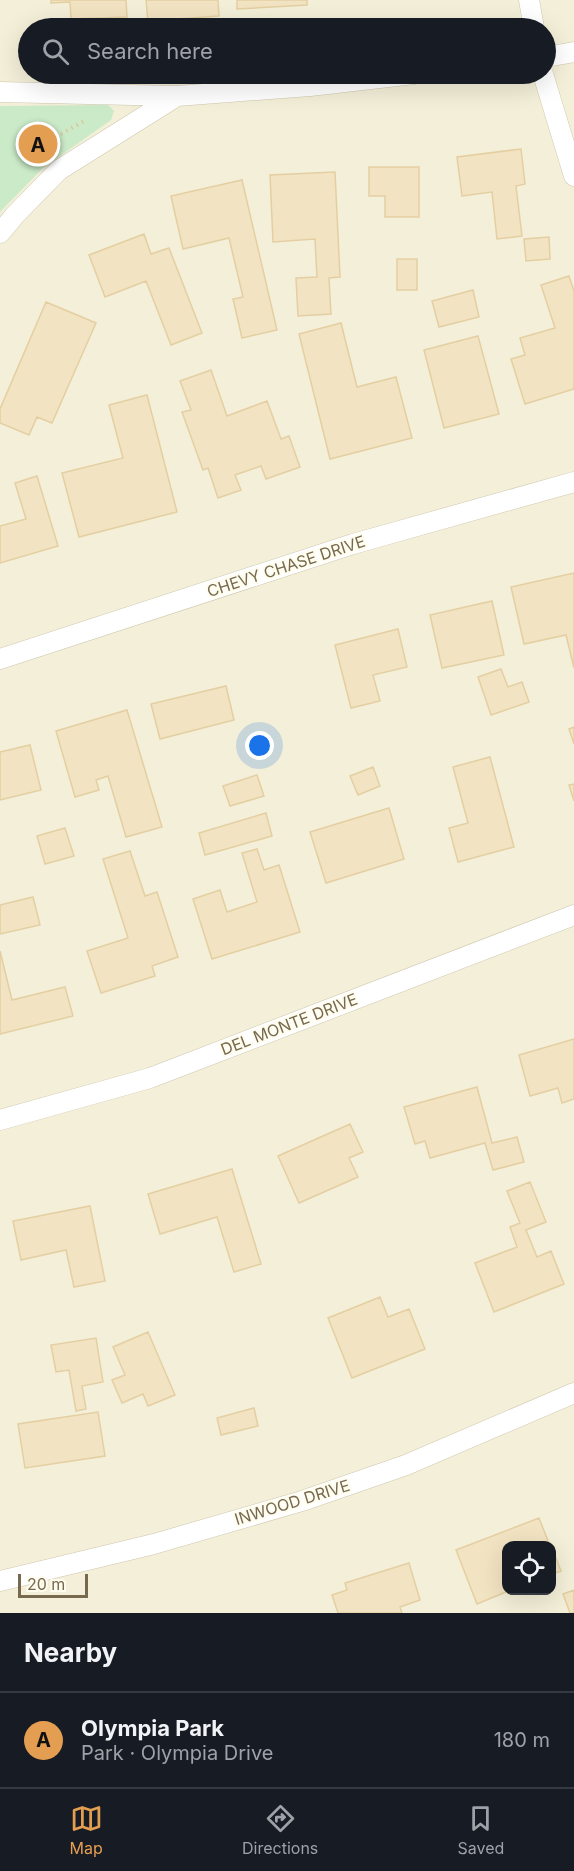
<!DOCTYPE html>
<html lang="en">
<head>
<meta charset="utf-8">
<style>
	body { margin:0; font-family:Inter,sans-serif; background:#242831; color:#f1f3f6 }
	.controls { position:absolute; right:18px; bottom:18px; display:grid; overflow:hidden; border-radius:12px; box-shadow:0 6px 24px #0002 }
	.controls button { width:54px; height:54px; display:grid; place-items:center; padding:0; border:0; border-bottom:2px solid #363941; background:#171b24; color:#f1f3f6; font:30px sans-serif }
	.scale { position:absolute; left:18px; bottom:15px; width:70px; box-sizing:border-box; padding-left:6px; border:3px solid #77694d; border-top:0; font-size:16px; line-height:21px; white-space:nowrap; color:#77694d; -webkit-text-stroke:4px #fffdf0; paint-order:stroke }
	.you { position:absolute; left:260px; top:746px; width:21px; height:21px; margin:-15px; border:4px solid #fff; border-radius:50%; background:#1a73e8; box-shadow:0 0 0 9px #1a73e833 }
	.badge { display:grid; place-items:center; width:39px; height:39px; border-radius:50%; background:#e49e51; color:#111; font-size:20px; font-weight:700 }
	.pin { position:absolute; translate:-50% -50%; border:3px solid #fff; box-shadow:0 2px 6px #0006 }
	.list { margin:0; padding:0; list-style:none }
	h2 { display:flex; justify-content:space-between; align-items:center; height:78px; margin:0; padding:0 24px; font-size:26px }
	h2 small { font-size:20px; font-weight:400; color:#9ea1a6 }
	.list li { display:grid; grid-template-columns:39px 1fr auto; gap:18px; align-items:center; box-sizing:border-box; height:96px; padding:0 24px; border-top:2px solid #363941 }
	.list b { display:block; font-size:22px; white-space:nowrap }
	.list p { margin:0; font-size:20px; white-space:nowrap; color:#9ea1a6 }
	.list em { font-size:20px; font-style:normal; color:#9ea1a6 }
	.icon { flex:none; width:33px; height:33px; fill:none; stroke:currentColor; stroke-width:2; stroke-linecap:round; stroke-linejoin:round }
	.map { position:relative; flex:none; width:574px; height:1613px; overflow:hidden }
	.search { position:absolute; background:#171b24; box-shadow:0 6px 24px #0002; left:18px; right:18px; top:18px; height:66px; display:flex; align-items:center; gap:15px; box-sizing:border-box; padding:0 21px; border-radius:33px; color:#9ea1a6; font-size:22px }
	.sheet { height:174px; background:#171b24 }
	nav { display:flex; justify-content:space-around; align-items:center; box-sizing:border-box; height:84px; border-top:2px solid #363941; background:#171b24; font-size:16px; color:#9ea1a6 }
	nav a { display:grid; justify-items:center; gap:3px }
	nav .on { color:#e49e51 }
	.map>svg:first-child { display:block }
	.residential { fill:#f4efd8; fill-rule:evenodd }
	.green { fill:#cbebc8 }
	.building { fill:#f2e3c2; stroke:#e4cfa2; stroke-width:1.5 }
	.lines { fill:none; stroke-linecap:round; stroke-linejoin:round }
	.street-casing { stroke:#cfc7af; stroke-width:21 }
	.path { stroke:#d7c7a4; stroke-width:4; stroke-dasharray:1.5 4.5; stroke-linecap:butt }
	.street { stroke:#fff; stroke-width:20 }
	.labels { text-anchor:middle; stroke-width:4.5; stroke-linejoin:round; paint-order:stroke }
	.street-label { font-size:16px; fill:#77694d; stroke:#fffdf0 }
</style>
</head>
<body>
<div class="map">
<svg width="574" height="1613" viewBox="0 0 574 1613">
	<rect width="100%" height="100%" fill="#fcfbea"/>
	<path class="residential" d="M 0,0 L 574,0 L 574,1613 L 0,1613 ZM 28,28 L 546,28 L 546,74 L 28,74 ZM 506,1546 L 552,1546 L 552,1590 L 506,1590 Z"/>
	<path class="green" d="M 108,105 L 114,111 L 111,120 L 43,168 L 0,212 L 0,106 Z"/>
	<path class="building" d="M 51,0 L 126,0 L 127,17 L 71,19 L 70,2 L 51,3 Z
		M 146,0 L 218,0 L 219,16 L 148,21 Z
		M 237,0 L 307,0 L 307,5 L 237,9 Z
		M 521,149 L 525,184 L 516,186 L 522,236 L 497,239 L 492,192 L 462,196 L 457,157 Z
		M 369,167 L 419,167 L 419,217 L 385,217 L 385,196 L 369,196 Z
		M 335,172 L 340,277 L 329,278 L 331,314 L 298,316 L 296,278 L 317,277 L 315,239 L 273,242 L 270,175 Z
		M 242,180 L 277,330 L 242,338 L 233,299 L 243,297 L 229,238 L 183,249 L 171,196 Z
		M 144,234 L 151,254 L 169,248 L 202,333 L 171,345 L 146,281 L 105,297 L 89,255 Z
		M 549,237 L 550,259 L 526,261 L 524,239 Z
		M 397,259 L 417,259 L 417,290 L 397,290 Z
		M 569,276 L 574,291 L 574,389 L 525,404 L 511,359 L 525,355 L 520,338 L 555,328 L 541,285 Z
		M 473,290 L 479,317 L 439,327 L 432,301 Z
		M 46,302 L 96,323 L 52,423 L 37,417 L 29,435 L 0,423 L 0,409 Z
		M 341,323 L 357,387 L 396,377 L 412,438 L 330,459 L 299,334 Z
		M 478,336 L 499,414 L 444,428 L 424,350 Z
		M 211,370 L 227,416 L 267,401 L 281,439 L 289,436 L 300,467 L 266,479 L 261,466 L 235,475 L 241,490 L 218,498 L 208,468 L 203,470 L 182,412 L 191,410 L 180,381 Z
		M 147,395 L 177,512 L 79,537 L 62,473 L 123,458 L 109,405 Z
		M 37,476 L 58,546 L 0,563 L 0,526 L 26,519 L 15,483 Z
		M 574,573 L 574,668 L 566,635 L 524,644 L 511,587 Z
		M 492,601 L 504,655 L 442,668 L 430,615 Z
		M 398,629 L 407,667 L 373,675 L 380,701 L 351,708 L 335,645 Z
		M 501,669 L 508,687 L 522,682 L 529,702 L 491,715 L 478,677 Z
		M 226,686 L 234,720 L 160,739 L 151,704 Z
		M 127,710 L 162,827 L 126,837 L 108,776 L 96,780 L 99,790 L 75,797 L 56,731 Z
		M 574,727 L 574,744 L 569,729 Z
		M 30,745 L 41,790 L 0,800 L 0,752 Z
		M 490,757 L 514,847 L 458,862 L 449,828 L 468,823 L 453,767 Z
		M 373,767 L 380,786 L 358,795 L 350,776 Z
		M 257,775 L 264,796 L 230,806 L 223,786 Z
		M 574,784 L 574,801 L 569,785 Z
		M 389,808 L 404,859 L 326,883 L 310,832 Z
		M 266,813 L 272,836 L 205,855 L 199,833 Z
		M 65,828 L 74,856 L 45,864 L 37,836 Z
		M 257,849 L 264,870 L 279,865 L 300,932 L 212,959 L 193,899 L 220,890 L 227,912 L 257,902 L 242,853 Z
		M 130,851 L 145,896 L 157,892 L 178,957 L 152,966 L 155,976 L 101,993 L 87,951 L 128,938 L 103,859 Z
		M 33,897 L 40,925 L 0,934 L 0,905 Z
		M 0,951 L 12,1000 L 65,987 L 73,1016 L 0,1034 Z
		M 574,1039 L 574,1099 L 562,1103 L 558,1088 L 530,1096 L 519,1055 Z
		M 477,1087 L 492,1143 L 517,1137 L 524,1162 L 493,1170 L 485,1143 L 430,1158 L 425,1141 L 415,1144 L 404,1107 Z
		M 350,1124 L 363,1152 L 349,1158 L 358,1177 L 299,1203 L 278,1156 Z
		M 232,1169 L 261,1264 L 234,1272 L 217,1217 L 160,1234 L 148,1194 Z
		M 530,1182 L 546,1222 L 526,1230 L 537,1257 L 551,1251 L 564,1284 L 494,1312 L 475,1263 L 517,1247 L 510,1227 L 520,1223 L 507,1191 Z
		M 90,1206 L 105,1281 L 74,1287 L 66,1250 L 21,1260 L 13,1221 Z
		M 380,1297 L 388,1317 L 409,1309 L 425,1349 L 352,1378 L 328,1318 Z
		M 148,1332 L 175,1395 L 148,1406 L 143,1394 L 122,1403 L 112,1380 L 125,1375 L 113,1347 Z
		M 96,1338 L 103,1382 L 82,1386 L 86,1409 L 76,1411 L 69,1370 L 56,1372 L 51,1345 Z
		M 254,1408 L 258,1426 L 221,1435 L 217,1418 Z
		M 98,1412 L 105,1456 L 25,1468 L 18,1424 Z
		M 539,1518 L 550,1546 L 506,1546 L 506,1590 L 511,1590 L 477,1604 L 456,1550 Z
		M 552,1548 L 561,1571 L 552,1574 Z
		M 409,1563 L 420,1600 L 400,1607 L 402,1613 L 338,1613 L 332,1595 L 347,1590 L 345,1583 Z
		M 574,1590 L 574,1613 L 570,1613 L 563,1594 Z"/>
	<g class="lines">
		<g class="street-casing">
			<path id="street" d="M 529,0 L 534,28
				M 546,57 L 574,52
				M 543,74 L 574,176
				M 0,92 L 177,96
				M 0,233 L 15,215 L 59,170 L 177,96 L 310,86 L 414,74
				M 0,659 L 353,544 L 574,482
				M 0,1120 L 150,1078 L 574,915
				M 0,1581 L 154,1544 L 302,1501 L 406,1465 L 574,1393"/>
		</g>
		<path class="path" d="M 25,136 L 61,134 L 84,121"/>
		<use href="#street" class="street"/>
	</g>
	<g class="labels">
		<g class="street-label">
			<text transform="translate(286 566) rotate(-18)" y="6">CHEVY CHASE DRIVE</text>
			<text transform="translate(289 1024) rotate(-21)" y="6">DEL MONTE DRIVE</text>
			<text transform="translate(292 1502) rotate(-17)" y="6">INWOOD DRIVE</text>
		</g>
	</g>
</svg>
<div class="controls">
<button><svg class="icon" aria-label="locate" viewBox="0 0 24 24"><circle cx="12" cy="12" r="6"/><path d="M12 2v4M12 18v4M2 12h4M18 12h4"/></svg></button>
</div>
<div class="scale">20 m</div>
<div class="you"></div>
<div class="pin badge" style="left:38px;top:144px">A</div>
<div class="search"><svg class="icon" aria-label="search" viewBox="0 0 24 24"><circle cx="10" cy="10" r="6"/><path d="M15 15l6 6"/></svg>Search here</div>
</div>
<section class="sheet">
<h2>Nearby<small></small></h2>
<ul class="list">
<li><span class="badge">A</span><div><b>Olympia Park</b><p>Park · Olympia Drive</p></div><em>180 m</em></li>
</ul>
</section>
<nav>
<a class="on"><svg class="icon" aria-label="map" viewBox="0 0 24 24"><path d="M3 6l6-2 6 2 6-2v14l-6 2-6-2-6 2zM9 4v14M15 6v14"/></svg>Map</a>
<a><svg class="icon" aria-label="directions" viewBox="0 0 24 24"><path d="M12 3l9 9-9 9-9-9zM9 14v-3h6M13 9l2 2-2 2"/></svg>Directions</a>
<a><svg class="icon" aria-label="saved" viewBox="0 0 24 24"><path d="M7 4h10v16l-5-4-5 4z"/></svg>Saved</a>
</nav>
</body>
</html>
